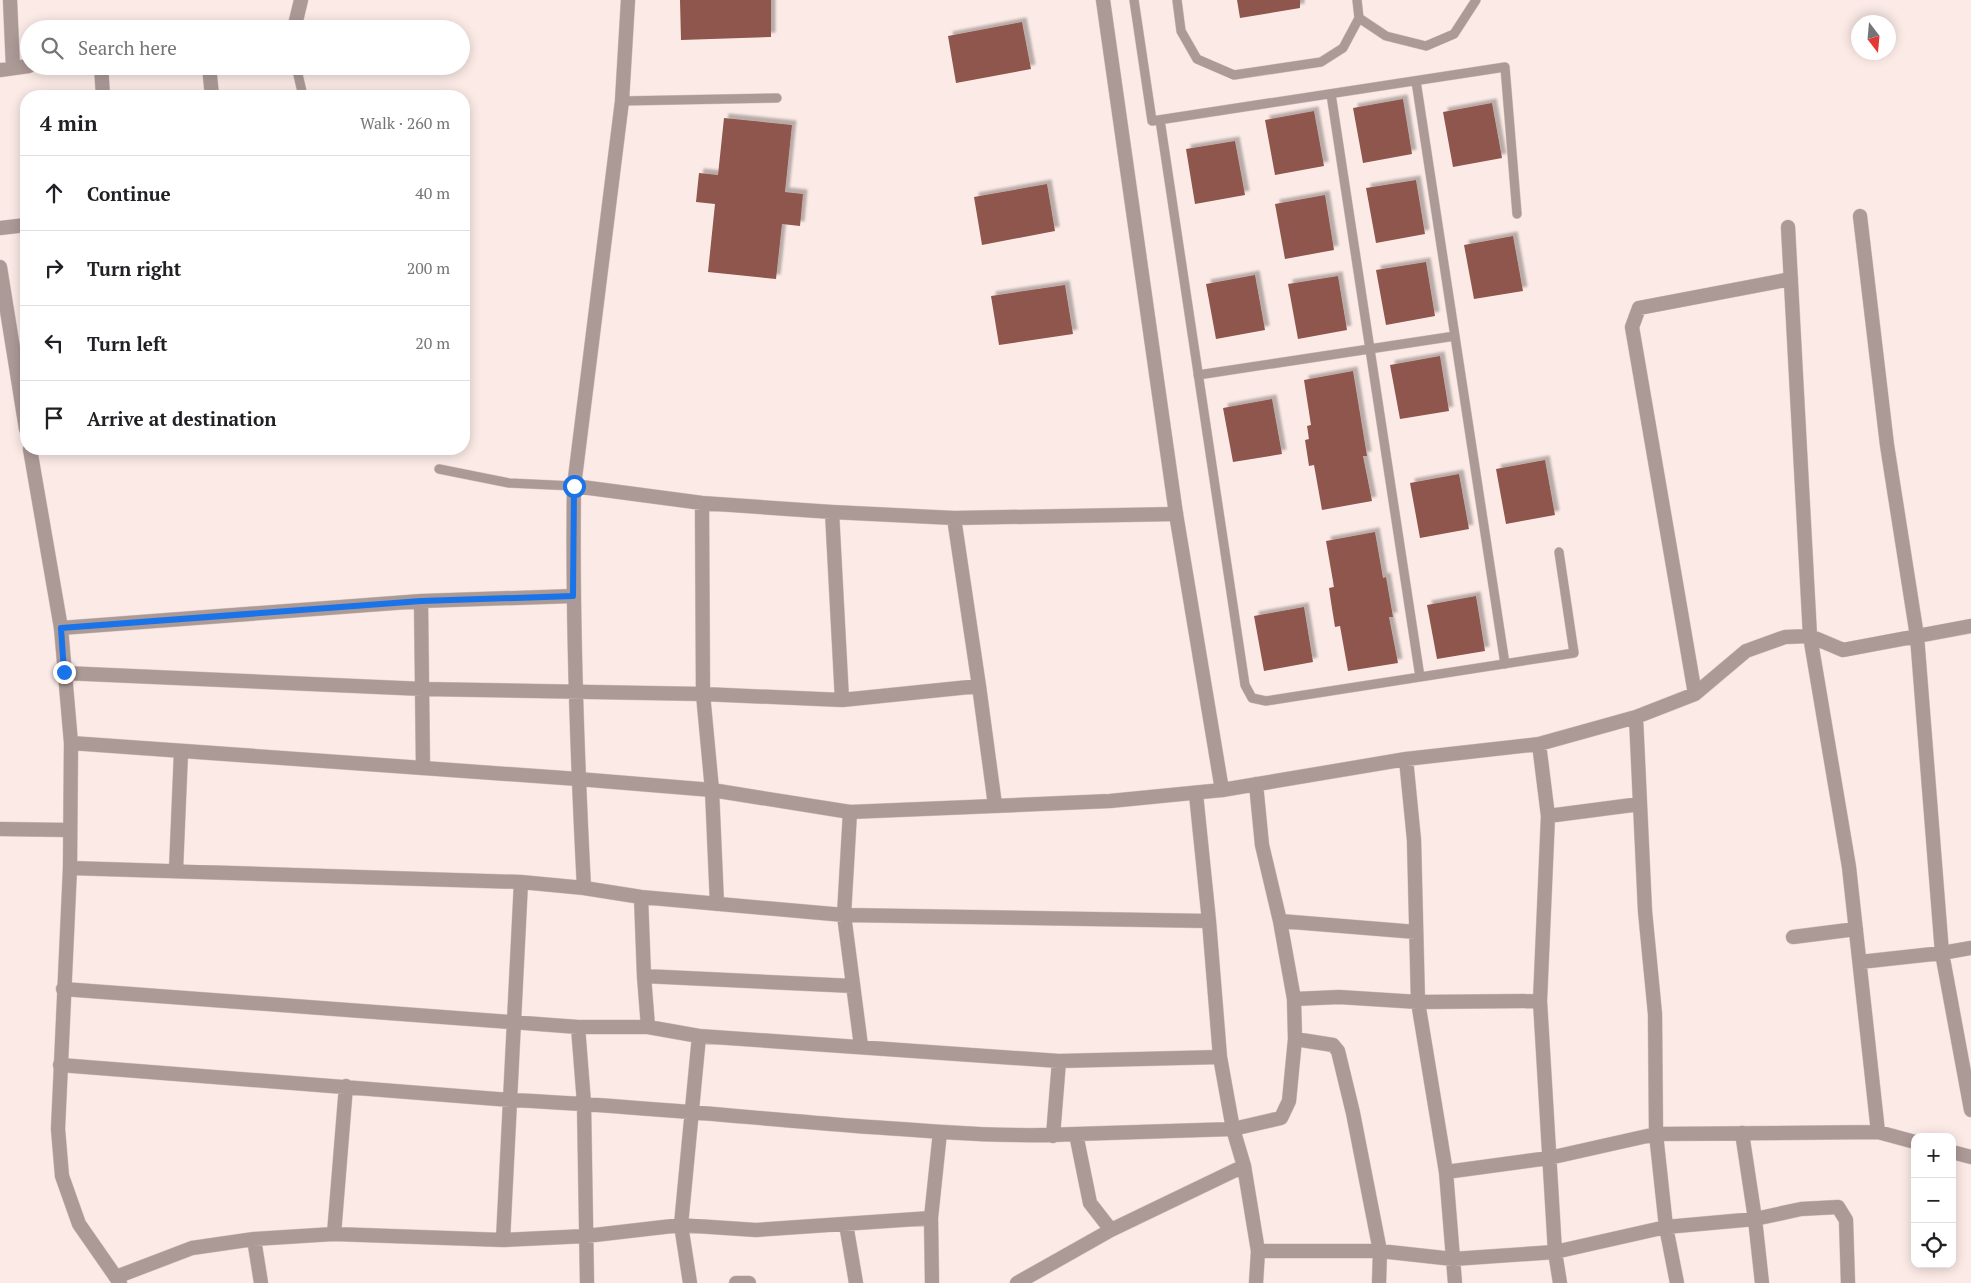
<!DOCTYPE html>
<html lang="en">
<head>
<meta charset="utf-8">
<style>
	body { margin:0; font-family:"PT Serif",serif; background:#f2f2f2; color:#202124 }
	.controls { position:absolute; right:15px; bottom:15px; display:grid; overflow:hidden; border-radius:10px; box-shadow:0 2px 12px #0003 }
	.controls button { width:45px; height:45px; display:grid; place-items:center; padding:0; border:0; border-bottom:1px solid #e0e0e0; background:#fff; color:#202124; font:25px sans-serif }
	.compass { position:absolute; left:1851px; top:15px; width:45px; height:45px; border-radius:50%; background:#fff; box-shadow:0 2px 12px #0003; rotate:164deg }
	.stop { position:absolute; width:15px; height:15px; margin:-11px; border:4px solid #1a73e8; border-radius:50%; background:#fff }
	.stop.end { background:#1a73e8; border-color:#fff; box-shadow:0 1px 5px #0008 }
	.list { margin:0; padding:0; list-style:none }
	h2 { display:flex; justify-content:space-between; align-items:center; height:65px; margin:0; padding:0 20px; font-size:21px }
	h2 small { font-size:16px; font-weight:400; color:#757577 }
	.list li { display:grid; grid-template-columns:32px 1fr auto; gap:15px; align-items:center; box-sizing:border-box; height:75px; padding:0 20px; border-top:1px solid #e0e0e0 }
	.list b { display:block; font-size:19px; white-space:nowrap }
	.list em { font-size:16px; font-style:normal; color:#757577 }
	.icon { flex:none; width:28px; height:28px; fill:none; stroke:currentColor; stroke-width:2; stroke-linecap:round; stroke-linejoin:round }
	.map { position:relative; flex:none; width:1971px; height:1283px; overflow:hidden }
	.search { position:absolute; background:#fff; box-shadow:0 2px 12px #0003; left:20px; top:20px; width:450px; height:55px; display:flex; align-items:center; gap:12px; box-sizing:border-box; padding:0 18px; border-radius:28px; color:#757577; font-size:19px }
	.panel { position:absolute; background:#fff; box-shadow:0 2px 12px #0003; left:20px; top:90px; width:450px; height:365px; border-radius:20px }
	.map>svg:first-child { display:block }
	.building { fill:#8e564d; filter:url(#shadow) }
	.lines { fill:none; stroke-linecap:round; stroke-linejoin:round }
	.service-casing { stroke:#d7c7c3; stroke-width:10 }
	.minor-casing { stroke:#d7c7c3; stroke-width:15 }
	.tertiary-casing { stroke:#d7c7c3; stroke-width:15 }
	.service { stroke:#ac9a97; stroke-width:9 }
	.minor { stroke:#ac9a97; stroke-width:14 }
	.tertiary { stroke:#ac9a97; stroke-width:14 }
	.route { stroke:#1a73e8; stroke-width:6 }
</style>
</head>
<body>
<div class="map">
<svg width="1971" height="1283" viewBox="0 0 1971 1283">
	<defs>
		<filter id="shadow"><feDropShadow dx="4.5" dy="-4.5" stdDeviation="1" flood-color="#0004"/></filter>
	</defs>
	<rect width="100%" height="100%" fill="#fbeae6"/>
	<path class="building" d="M 680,0 L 771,0 L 771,37 L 681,40 Z
		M 1237,0 L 1300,0 L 1300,8 L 1240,18 Z
		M 1022,22 L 1031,69 L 956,83 L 948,36 Z
		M 1403,99 L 1412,154 L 1363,163 L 1353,108 Z
		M 1492,103 L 1502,158 L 1453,167 L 1443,112 Z
		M 1314,111 L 1324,166 L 1275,175 L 1265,120 Z
		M 724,118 L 792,125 L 785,192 L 803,194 L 800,226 L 782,224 L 776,279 L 708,272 L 715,204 L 696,202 L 699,173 L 718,175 Z
		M 1235,141 L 1245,195 L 1195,204 L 1186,149 Z
		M 1416,180 L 1425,234 L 1376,243 L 1366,188 Z
		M 1047,184 L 1055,231 L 982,245 L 974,197 Z
		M 1325,195 L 1334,250 L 1285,259 L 1275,204 Z
		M 1513,236 L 1523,291 L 1474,299 L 1464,245 Z
		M 1426,262 L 1435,316 L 1386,325 L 1376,270 Z
		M 1255,275 L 1265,330 L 1216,339 L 1206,284 Z
		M 1338,276 L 1347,330 L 1298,339 L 1288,284 Z
		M 1065,285 L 1073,334 L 999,345 L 991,296 Z
		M 1440,356 L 1449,411 L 1400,419 L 1390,365 Z
		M 1353,371 L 1367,456 L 1363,456 L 1372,501 L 1322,510 L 1314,465 L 1309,466 L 1305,440 L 1309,439 L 1307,426 L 1311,425 L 1304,380 Z
		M 1272,399 L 1282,454 L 1233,462 L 1223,408 Z
		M 1545,460 L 1555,515 L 1506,524 L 1496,469 Z
		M 1459,474 L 1469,529 L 1420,538 L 1410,483 Z
		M 1375,532 L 1383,578 L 1386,577 L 1393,617 L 1389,617 L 1398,663 L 1348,671 L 1340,626 L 1335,627 L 1331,602 L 1329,588 L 1334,587 L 1326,541 Z
		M 1476,596 L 1485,651 L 1437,659 L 1427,605 Z
		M 1304,607 L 1313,662 L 1264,671 L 1254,616 Z"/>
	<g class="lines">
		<g class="service-casing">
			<path id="service" d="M 1134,0 L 1152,121 L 1505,67 L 1517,214
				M 1177,0 L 1181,31 L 1197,59 L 1234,75 L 1321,62 L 1343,48 L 1359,18 L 1357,0
				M 1359,18 L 1386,36 L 1426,46 L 1454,34 L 1476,0
				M 296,66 L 303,96
				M 1416,81 L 1505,664
				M 1331,94 L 1420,677
				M 622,101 L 777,98
				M 1160,120 L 1245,685 L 1252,698 L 1266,701 L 1574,653 L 1559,552
				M 1198,375 L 1455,336
				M 439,469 L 509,483 L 574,486"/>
		</g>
		<g class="minor-casing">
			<path id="minor" d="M 10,0 L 13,68
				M 628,0 L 622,101 L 574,486 L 702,503 L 832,512 L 954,518
				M 294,29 L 301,0
				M 101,66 L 103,96
				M 209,66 L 212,96
				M 0,70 L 29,66
				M 1860,216 L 1887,445 L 1917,636 L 1942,953 L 1971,1110
				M 1788,227 L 1810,636 L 1849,867 L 1878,1132
				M 0,228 L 26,225
				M 574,486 C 572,621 577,753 584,888
				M 702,503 L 703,694 L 712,790 L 717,904
				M 832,512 L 842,700
				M 421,601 L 423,768
				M 61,628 L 421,601 L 573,596
				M 64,673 L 423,689 L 703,694 L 842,700 L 979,686 L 995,805
				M 979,686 L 954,518 L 1176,514
				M 1695,694 L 1632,327 L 1639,308 L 1791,279
				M 1406,759 L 1414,840 L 1418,1002 L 1446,1172 L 1549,1158 L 1656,1134 L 1878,1132 L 1915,1142
				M 1222,790 L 1406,759 L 1539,744 L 1636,717 L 1695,694 L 1746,651 L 1785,637 L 1810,636 L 1843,650 L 1971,626
				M 1196,794 L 1209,921 L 1220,1057 L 1233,1129 L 1244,1166 L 1258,1251 L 1380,1251 L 1453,1259 L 1555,1252 L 1666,1227 L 1656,1134 L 1655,1014 L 1645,911 L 1636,717
				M 850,812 L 844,915 L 861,1046
				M 1548,816 L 1640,804
				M 0,829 L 69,830
				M 70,868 L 521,882 L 584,888 L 641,897 L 844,915 L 1209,921
				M 176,870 L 181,752
				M 641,897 L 644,976
				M 1280,921 L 1416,932
				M 1793,937 L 1856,929
				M 1860,962 L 1942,953 L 1971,948
				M 63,989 L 578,1027 L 648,1027 L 699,1036 L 1059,1061 L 1220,1057
				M 1294,999 L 1339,997 L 1418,1002 L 1540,1001 L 1548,816 L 1539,744
				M 1540,1001 L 1555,1252 L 1560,1283
				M 578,1027 L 584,1103 L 587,1283
				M 648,1027 L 644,976 L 853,986
				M 1295,1039 L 1333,1045 L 1338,1051 L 1353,1113 L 1380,1251 L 1379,1283
				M 60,1065 L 511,1100 C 626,1105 741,1117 856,1126 C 929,1131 1003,1138 1076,1134
				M 1742,1133 L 1755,1219 L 1762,1283
				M 1053,1136 L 1059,1061
				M 1952,1152 L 1971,1157
				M 1446,1172 L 1455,1283
				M 931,1218 L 940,1132
				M 846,1224 L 856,1283
				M 1111,1230 L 1090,1203 L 1076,1134 L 1233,1129 L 1281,1118 L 1289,1101 L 1295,1039 L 1294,999 L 1280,921 L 1262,845 L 1256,784
				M 334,1234 L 346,1086
				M 254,1239 L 261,1283
				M 503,1240 L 521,882
				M 116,1277 L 192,1248 L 254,1239 L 334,1234 L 503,1240 L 586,1236 L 681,1225 L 756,1230 L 931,1218 L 932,1283
				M 690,1283 L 681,1225 L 699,1036
				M 736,1283 L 749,1283
				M 1017,1283 L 1111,1230 L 1244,1166
				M 1256,1283 L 1258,1251
				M 1677,1283 L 1666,1227 L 1755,1219 L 1801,1209 L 1838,1207 L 1846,1220 L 1848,1283"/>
		</g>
		<g class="tertiary-casing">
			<path id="tertiary" d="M 0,267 L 26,429
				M 30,449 L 61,628 L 71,743 L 578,779 L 712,790 L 850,812 L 1110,801 L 1222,790 L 1176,514 L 1103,0
				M 71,743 L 70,868 L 58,1129 L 62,1176 L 79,1224 L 120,1283"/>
		</g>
		<use href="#service" class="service"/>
		<use href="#minor" class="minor"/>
		<use href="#tertiary" class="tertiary"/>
	</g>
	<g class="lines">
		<path class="route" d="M 64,672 L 61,628 L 421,601 L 573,596 L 574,486"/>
	</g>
</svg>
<div class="controls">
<button>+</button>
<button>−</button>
<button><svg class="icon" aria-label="locate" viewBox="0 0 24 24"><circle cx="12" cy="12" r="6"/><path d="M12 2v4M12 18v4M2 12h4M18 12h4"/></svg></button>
</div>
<svg class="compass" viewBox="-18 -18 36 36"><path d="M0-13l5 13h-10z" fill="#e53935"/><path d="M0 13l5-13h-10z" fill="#757577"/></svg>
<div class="stop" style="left:574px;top:486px"></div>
<div class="stop end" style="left:64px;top:672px"></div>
<div class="search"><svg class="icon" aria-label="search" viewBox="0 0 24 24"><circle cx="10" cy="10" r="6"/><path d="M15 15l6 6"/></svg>Search here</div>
<section class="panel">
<h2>4 min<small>Walk · 260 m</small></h2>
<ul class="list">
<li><svg class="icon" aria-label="ahead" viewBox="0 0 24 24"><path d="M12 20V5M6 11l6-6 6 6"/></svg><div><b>Continue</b></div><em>40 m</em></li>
<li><svg class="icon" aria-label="right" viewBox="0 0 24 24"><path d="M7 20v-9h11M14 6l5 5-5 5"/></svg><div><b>Turn right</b></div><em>200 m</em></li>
<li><svg class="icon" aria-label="left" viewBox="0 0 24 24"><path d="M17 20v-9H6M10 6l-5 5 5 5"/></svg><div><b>Turn left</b></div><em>20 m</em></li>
<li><svg class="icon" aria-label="arrive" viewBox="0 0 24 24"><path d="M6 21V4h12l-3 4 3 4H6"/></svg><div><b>Arrive at destination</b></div></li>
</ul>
</section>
</div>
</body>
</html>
